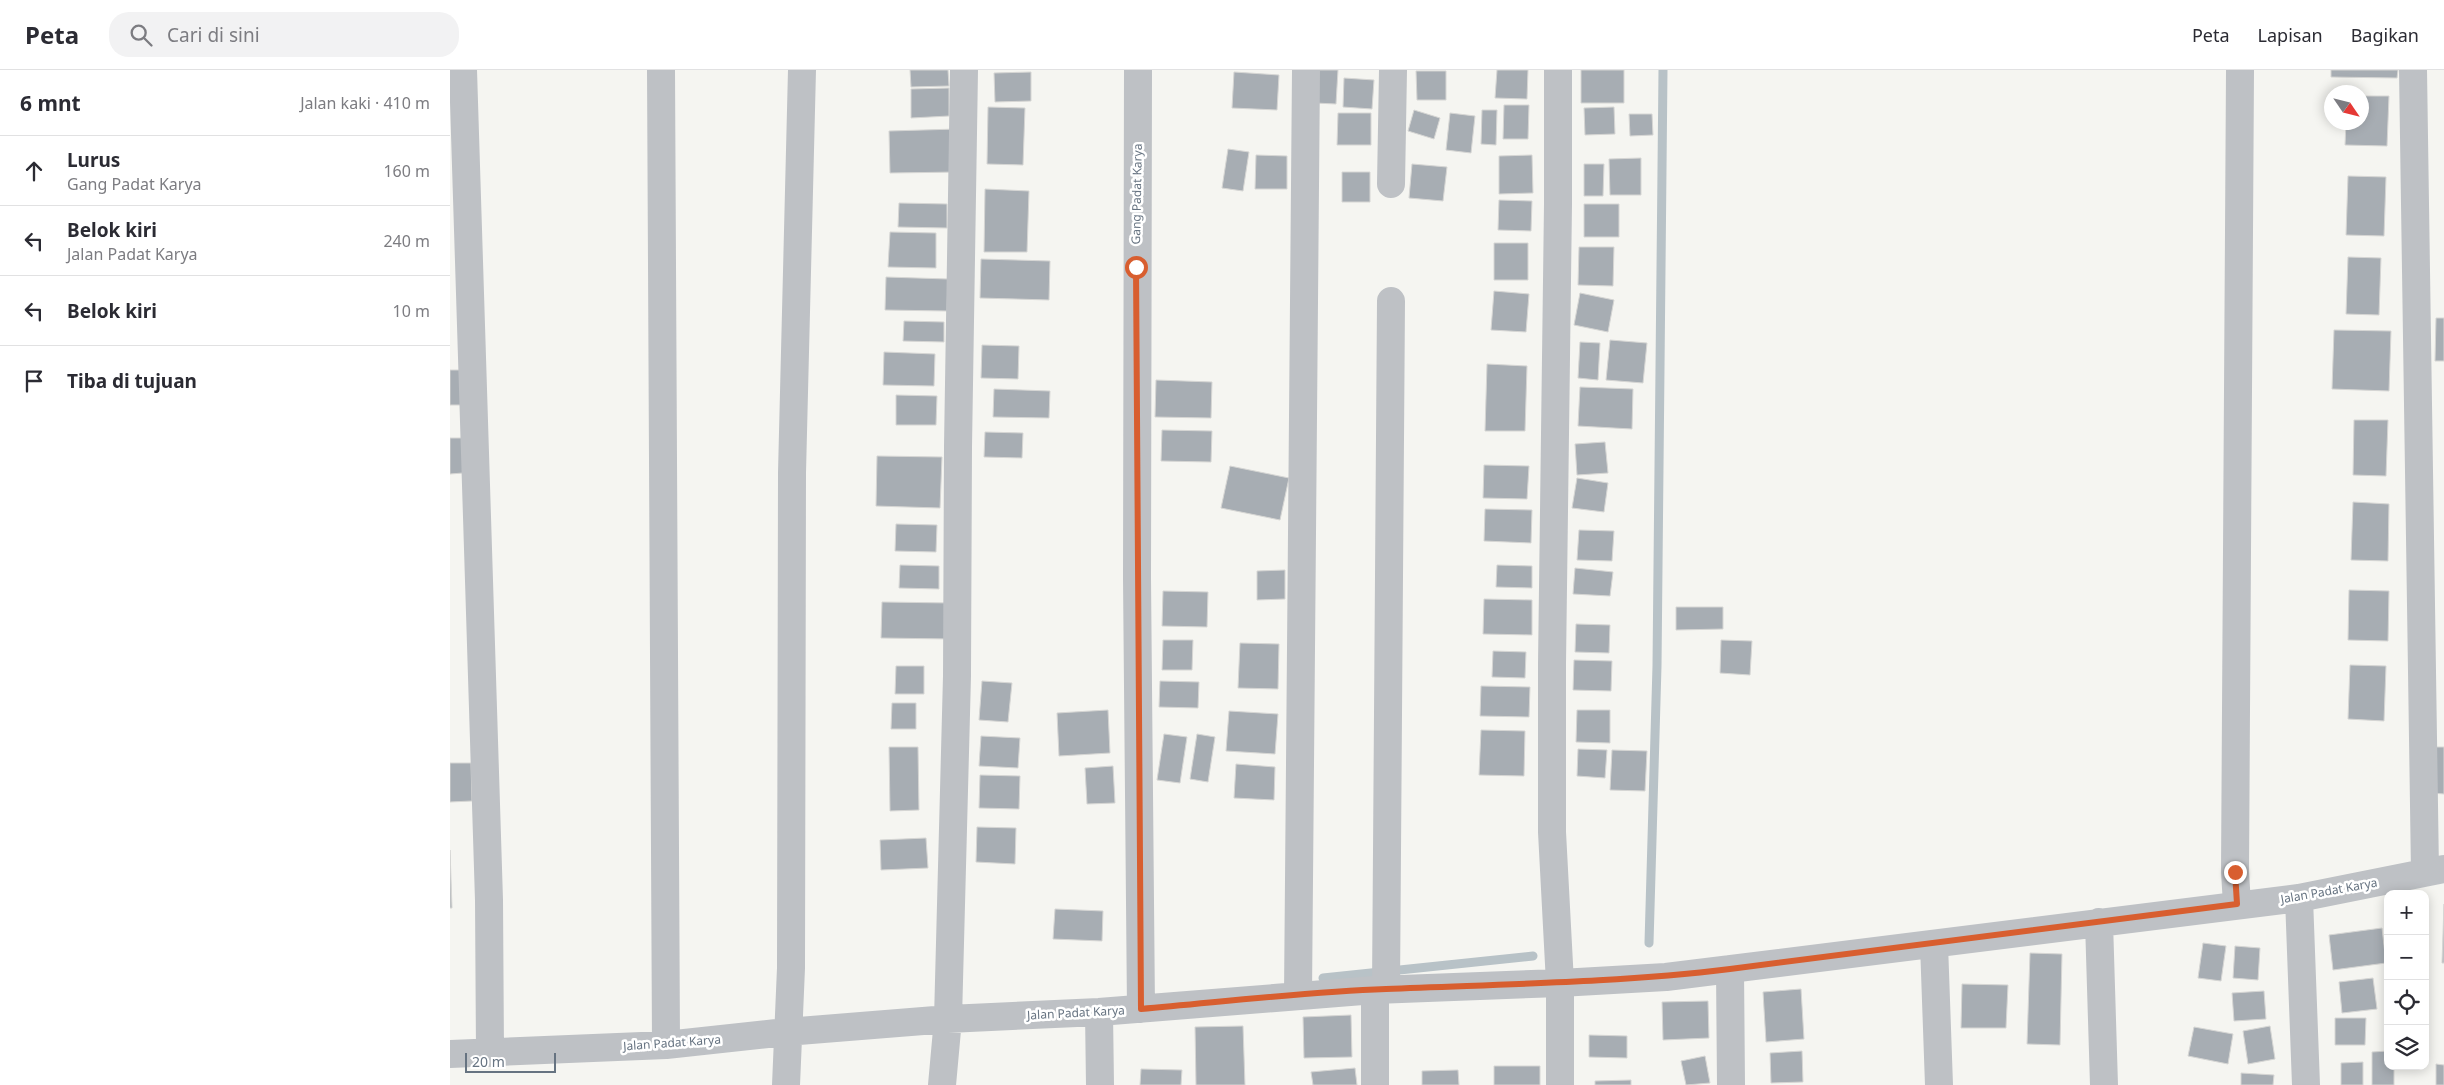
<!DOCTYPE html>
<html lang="id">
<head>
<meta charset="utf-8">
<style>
	body { margin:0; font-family:"Noto Sans",sans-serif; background:#f2f2f3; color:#2b2b33 }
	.controls { position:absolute; right:15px; bottom:15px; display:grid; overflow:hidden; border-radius:10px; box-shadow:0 2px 12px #0003 }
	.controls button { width:45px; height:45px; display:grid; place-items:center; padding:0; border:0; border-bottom:1px solid #e1e1e2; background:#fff; color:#2b2b33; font:25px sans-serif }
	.compass { position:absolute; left:1874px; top:15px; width:45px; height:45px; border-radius:50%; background:#fff; box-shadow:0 2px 12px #0003; rotate:125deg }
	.scale { position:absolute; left:15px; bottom:12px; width:91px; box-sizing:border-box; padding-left:5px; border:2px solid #667381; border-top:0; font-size:14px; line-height:18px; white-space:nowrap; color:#667381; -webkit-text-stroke:4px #fff; paint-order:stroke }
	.stop { position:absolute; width:15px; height:15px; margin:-11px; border:4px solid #d85e2f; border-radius:50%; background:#fff }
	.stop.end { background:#d85e2f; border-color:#fff; box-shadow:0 1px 5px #0008 }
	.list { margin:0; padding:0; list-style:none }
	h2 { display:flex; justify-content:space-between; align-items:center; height:65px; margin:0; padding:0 20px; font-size:21px }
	h2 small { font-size:16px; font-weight:400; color:#7c7c81 }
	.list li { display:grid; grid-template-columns:32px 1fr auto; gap:15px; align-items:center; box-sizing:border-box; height:70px; padding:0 20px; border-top:1px solid #e1e1e2 }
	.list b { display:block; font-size:19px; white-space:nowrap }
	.list p { margin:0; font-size:16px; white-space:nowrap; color:#7c7c81 }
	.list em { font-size:16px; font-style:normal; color:#7c7c81 }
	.icon { flex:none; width:28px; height:28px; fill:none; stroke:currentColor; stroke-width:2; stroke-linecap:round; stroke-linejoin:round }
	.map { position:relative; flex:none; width:1994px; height:1015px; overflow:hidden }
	header { display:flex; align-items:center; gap:30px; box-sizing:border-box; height:70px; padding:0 25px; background:#fff; border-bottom:1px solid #e1e1e2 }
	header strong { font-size:24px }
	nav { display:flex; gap:28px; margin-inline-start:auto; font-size:18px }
	.search { width:350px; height:45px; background:#f2f2f3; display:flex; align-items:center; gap:12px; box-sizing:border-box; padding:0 18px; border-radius:20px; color:#7c7c81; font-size:19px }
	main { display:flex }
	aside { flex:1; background:#fff }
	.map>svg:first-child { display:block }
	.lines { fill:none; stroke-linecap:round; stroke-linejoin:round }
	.stream { stroke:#b8c2c7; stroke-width:9 }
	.building { fill:#a7adb3; stroke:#d6d6d4 }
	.street { stroke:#bec1c5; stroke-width:28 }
	.route { stroke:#d85e2f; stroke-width:6 }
	.labels { text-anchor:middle; stroke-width:5; stroke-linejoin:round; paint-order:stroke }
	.street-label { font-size:12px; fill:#667381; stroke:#fff }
</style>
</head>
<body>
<header>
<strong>Peta</strong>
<div class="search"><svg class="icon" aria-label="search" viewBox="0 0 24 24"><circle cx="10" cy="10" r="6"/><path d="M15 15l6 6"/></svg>Cari di sini</div>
<nav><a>Peta</a><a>Lapisan</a><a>Bagikan</a></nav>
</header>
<main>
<aside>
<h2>6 mnt<small>Jalan kaki · 410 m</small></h2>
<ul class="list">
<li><svg class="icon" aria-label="ahead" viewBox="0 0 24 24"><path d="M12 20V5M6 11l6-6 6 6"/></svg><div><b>Lurus</b><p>Gang Padat Karya</p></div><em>160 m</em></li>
<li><svg class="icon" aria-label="left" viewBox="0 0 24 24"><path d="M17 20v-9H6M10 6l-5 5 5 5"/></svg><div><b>Belok kiri</b><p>Jalan Padat Karya</p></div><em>240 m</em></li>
<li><svg class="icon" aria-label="left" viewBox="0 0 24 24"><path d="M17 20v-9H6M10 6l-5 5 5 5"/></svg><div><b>Belok kiri</b></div><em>10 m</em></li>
<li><svg class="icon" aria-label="arrive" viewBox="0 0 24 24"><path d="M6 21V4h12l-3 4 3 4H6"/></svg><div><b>Tiba di tujuan</b></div></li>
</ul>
</aside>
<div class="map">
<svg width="1994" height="1015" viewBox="0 0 1994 1015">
	<rect width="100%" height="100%" fill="#f5f5f1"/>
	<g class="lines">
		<path class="stream" d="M 1199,873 L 1207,596 L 1213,0
			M 873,908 L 1083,886"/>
	</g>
	<path class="building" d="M 460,0 L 498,0 L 499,16 L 461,17 Z
		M 867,0 L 888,0 L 886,34 L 865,33 Z
		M 1047,0 L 1078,0 L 1077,29 L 1045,28 Z
		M 1131,0 L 1174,0 L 1174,33 L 1131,33 Z
		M 1881,0 L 1948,0 L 1947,8 L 1881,7 Z
		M 966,1 L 996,1 L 996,30 L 967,30 Z
		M 581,2 L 581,31 L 545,32 L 544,3 Z
		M 784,2 L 829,5 L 827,40 L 782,38 Z
		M 894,8 L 924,10 L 922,39 L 893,37 Z
		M 499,18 L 499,46 L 461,48 L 461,19 Z
		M 1912,26 L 1939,26 L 1937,76 L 1895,75 L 1896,52 L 1912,52 Z
		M 1054,35 L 1079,35 L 1078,69 L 1053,69 Z
		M 538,37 L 575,38 L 573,95 L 537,94 Z
		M 1164,37 L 1165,64 L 1135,65 L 1134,38 Z
		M 964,40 L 990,48 L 984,69 L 958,61 Z
		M 1032,40 L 1047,40 L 1046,75 L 1031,74 Z
		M 888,43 L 921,43 L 921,75 L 887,75 Z
		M 1000,43 L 1025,46 L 1021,83 L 996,80 Z
		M 1179,44 L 1202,44 L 1203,65 L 1180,66 Z
		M 507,59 L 508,102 L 440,103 L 439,61 Z
		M 778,79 L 799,82 L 793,121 L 772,118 Z
		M 806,85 L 837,86 L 837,119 L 805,119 Z
		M 1082,85 L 1083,123 L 1049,124 L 1049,86 Z
		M 1191,88 L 1191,125 L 1160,125 L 1159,89 Z
		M 962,94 L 997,97 L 993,131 L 959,128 Z
		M 1134,94 L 1154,94 L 1153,126 L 1134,126 Z
		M 892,102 L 920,102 L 920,132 L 892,132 Z
		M 1898,106 L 1936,107 L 1934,166 L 1896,165 Z
		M 535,119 L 579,121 L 577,182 L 534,182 Z
		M 1049,130 L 1082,131 L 1081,161 L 1048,160 Z
		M 449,133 L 497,134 L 497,158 L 448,157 Z
		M 1134,134 L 1169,134 L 1169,167 L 1134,167 Z
		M 440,162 L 486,163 L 486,198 L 438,197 Z
		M 1044,173 L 1078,173 L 1078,210 L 1044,210 Z
		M 1129,177 L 1164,177 L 1163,216 L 1128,215 Z
		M 1898,187 L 1931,188 L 1929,245 L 1896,244 Z
		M 531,189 L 600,191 L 599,230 L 530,228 Z
		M 436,207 L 498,209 L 497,241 L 435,240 Z
		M 1044,221 L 1079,224 L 1076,262 L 1041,260 Z
		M 1130,223 L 1164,230 L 1158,262 L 1124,255 Z
		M 1986,248 L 1994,248 L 1994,291 L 1985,291 Z
		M 454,251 L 494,252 L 494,272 L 453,271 Z
		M 1884,260 L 1941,261 L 1939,321 L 1882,319 Z
		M 1160,270 L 1197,273 L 1193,313 L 1156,310 Z
		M 1130,272 L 1150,273 L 1148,310 L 1128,308 Z
		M 532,275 L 569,276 L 568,309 L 531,308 Z
		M 434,282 L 485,284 L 484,316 L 433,315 Z
		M 1037,294 L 1077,296 L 1075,361 L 1035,361 Z
		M 0,300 L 14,300 L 14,335 L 0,335 Z
		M 706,310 L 762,312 L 761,348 L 705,347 Z
		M 1130,317 L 1183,319 L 1182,359 L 1128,356 Z
		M 544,319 L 600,321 L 599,348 L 543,347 Z
		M 446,325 L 487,326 L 486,355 L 446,355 Z
		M 1904,350 L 1938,350 L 1936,406 L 1903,405 Z
		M 712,360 L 762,361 L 761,392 L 711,391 Z
		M 535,362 L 573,363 L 572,388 L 534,387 Z
		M 0,368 L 12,368 L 13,403 L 0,404 Z
		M 1155,372 L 1158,403 L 1127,405 L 1125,374 Z
		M 427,386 L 492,387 L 490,438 L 426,436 Z
		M 1034,395 L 1079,396 L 1077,429 L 1033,428 Z
		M 780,396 L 839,408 L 830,450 L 771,438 Z
		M 1127,408 L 1158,413 L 1154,442 L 1122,438 Z
		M 1903,432 L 1939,434 L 1938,491 L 1901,490 Z
		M 1035,439 L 1082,440 L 1081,473 L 1034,471 Z
		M 446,454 L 487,455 L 486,482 L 445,481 Z
		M 1129,460 L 1164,461 L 1162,491 L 1127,490 Z
		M 450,495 L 489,496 L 489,519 L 449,518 Z
		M 1047,495 L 1082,496 L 1082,518 L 1046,517 Z
		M 1125,498 L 1163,502 L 1160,526 L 1123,524 Z
		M 835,500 L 835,529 L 807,530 L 807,501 Z
		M 1899,520 L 1939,521 L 1938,571 L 1898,570 Z
		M 713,521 L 758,522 L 757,557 L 712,556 Z
		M 1034,529 L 1082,530 L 1082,565 L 1033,564 Z
		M 432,532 L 501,533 L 500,569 L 431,568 Z
		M 1226,537 L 1273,537 L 1273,559 L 1226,560 Z
		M 1126,554 L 1160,555 L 1159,583 L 1125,582 Z
		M 713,570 L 743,570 L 742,600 L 712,600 Z
		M 1271,570 L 1302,571 L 1300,605 L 1270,603 Z
		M 790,573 L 829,574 L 828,619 L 788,618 Z
		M 1043,581 L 1076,582 L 1075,608 L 1042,607 Z
		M 1124,590 L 1162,591 L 1161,621 L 1123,620 Z
		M 1900,595 L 1936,596 L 1934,651 L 1898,649 Z
		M 446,596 L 474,596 L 474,624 L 445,624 Z
		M 532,611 L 562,613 L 558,652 L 529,650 Z
		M 710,611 L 749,612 L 748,638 L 709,637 Z
		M 1031,616 L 1080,617 L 1079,647 L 1030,646 Z
		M 442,633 L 466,633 L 466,659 L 441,659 Z
		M 658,640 L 660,683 L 609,686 L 607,643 Z
		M 1127,640 L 1160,640 L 1160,673 L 1126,672 Z
		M 779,641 L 828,644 L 825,684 L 776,681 Z
		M 1031,660 L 1075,661 L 1074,706 L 1029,705 Z
		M 714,664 L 737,667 L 730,713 L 707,710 Z
		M 747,664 L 765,667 L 758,712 L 740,709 Z
		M 531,666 L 570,668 L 568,698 L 529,696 Z
		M 439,677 L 468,677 L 469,740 L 440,741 Z
		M 1984,677 L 1994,677 L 1994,724 L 1982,723 Z
		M 1128,679 L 1157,680 L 1155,708 L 1127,706 Z
		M 1162,680 L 1197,681 L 1195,721 L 1160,720 Z
		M 0,693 L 21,693 L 22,731 L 0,732 Z
		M 786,694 L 825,697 L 824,730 L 784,728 Z
		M 663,696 L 665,733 L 637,734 L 635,698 Z
		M 530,705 L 570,706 L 569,739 L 529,738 Z
		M 527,757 L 566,758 L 565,794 L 526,792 Z
		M 476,768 L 478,798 L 431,800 L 430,770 Z
		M 0,780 L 2,838 L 0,838 Z
		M 1994,834 L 1994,893 L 1992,893 Z
		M 605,839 L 653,841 L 652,871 L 603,869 Z
		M 1932,858 L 1936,893 L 1883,900 L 1879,865 Z
		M 1753,873 L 1776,876 L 1771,911 L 1748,908 Z
		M 1785,876 L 1810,878 L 1808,910 L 1783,908 Z
		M 1580,883 L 1612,884 L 1610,975 L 1577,974 Z
		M 1923,908 L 1927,939 L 1892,943 L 1889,912 Z
		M 1512,914 L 1558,915 L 1556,958 L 1511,958 Z
		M 1351,919 L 1354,969 L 1316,972 L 1313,922 Z
		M 1814,921 L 1816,949 L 1784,951 L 1782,923 Z
		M 1258,931 L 1259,968 L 1213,970 L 1212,932 Z
		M 901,945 L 902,987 L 854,988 L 853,947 Z
		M 1885,948 L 1916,948 L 1915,975 L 1885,975 Z
		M 793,956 L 795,1015 L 746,1015 L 745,957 Z
		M 1820,956 L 1825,989 L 1798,994 L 1793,961 Z
		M 1744,957 L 1783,964 L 1778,994 L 1738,986 Z
		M 1139,965 L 1177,966 L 1177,988 L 1139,987 Z
		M 1352,981 L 1353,1012 L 1321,1013 L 1320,983 Z
		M 1938,981 L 1938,996 L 1944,996 L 1944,1015 L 1922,1015 L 1922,982 Z
		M 1255,986 L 1260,1013 L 1236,1015 L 1231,991 Z
		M 1913,992 L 1913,1015 L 1891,1015 L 1891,993 Z
		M 1986,994 L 1994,995 L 1994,1015 L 1986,1015 Z
		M 1044,996 L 1090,996 L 1090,1015 L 1044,1015 Z
		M 905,998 L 907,1015 L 863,1015 L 861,1002 Z
		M 691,999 L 732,1000 L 731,1015 L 690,1015 Z
		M 1008,1000 L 1009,1015 L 972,1015 L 972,1001 Z
		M 1791,1003 L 1824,1005 L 1823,1015 L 1791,1015 Z
		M 1181,1010 L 1181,1015 L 1145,1015 L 1145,1011 Z"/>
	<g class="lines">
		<path class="street" d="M 13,0 L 39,830 L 40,983
			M 211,0 L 216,975
			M 688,0 L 687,508 L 691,939
			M 1108,0 L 1108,134 L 1102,594 L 1102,762 L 1110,913 L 1110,1015
			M 1963,0 L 1975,802
			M 941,114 L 943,0
			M 1849,828 L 1856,1015
			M 1787,834 L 1785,802 L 1790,1
			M 1649,852 L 1654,1015
			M 1484,874 L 1489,1015
			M 1280,899 L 1281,1015
			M 936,919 L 941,231
			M 925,920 L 925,1015
			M 848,926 L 856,0
			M 649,942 L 650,1015
			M 0,984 L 216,975 L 336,962 L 498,949 L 649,942 L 925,920 L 1110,913 L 1216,907 L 1849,828 L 1994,799
			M 336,1015 L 341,898 L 342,403 L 352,0
			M 492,1015 L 498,949 L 507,606 L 508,377 L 514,0"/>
	</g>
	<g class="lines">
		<path class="route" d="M 686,197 L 691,939 C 772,932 854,922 936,919 C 1051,914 1166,913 1280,899 L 1787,834 L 1785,802"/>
	</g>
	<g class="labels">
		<g class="street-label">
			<text transform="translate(687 124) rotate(-89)" y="4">Gang Padat Karya</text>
			<text transform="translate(1879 821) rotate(-10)" y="4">Jalan Padat Karya</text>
			<text transform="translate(626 943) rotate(-3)" y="4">Jalan Padat Karya</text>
			<text transform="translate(222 973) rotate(-4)" y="4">Jalan Padat Karya</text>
		</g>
	</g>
</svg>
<div class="controls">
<button>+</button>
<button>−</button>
<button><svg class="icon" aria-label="locate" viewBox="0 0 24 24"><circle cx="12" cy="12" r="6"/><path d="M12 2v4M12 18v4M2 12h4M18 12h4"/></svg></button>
<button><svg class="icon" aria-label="layers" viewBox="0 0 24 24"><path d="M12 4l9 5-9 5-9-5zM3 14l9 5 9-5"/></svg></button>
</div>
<svg class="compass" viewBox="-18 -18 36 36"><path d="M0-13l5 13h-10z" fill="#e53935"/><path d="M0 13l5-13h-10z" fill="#7c7c81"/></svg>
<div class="scale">20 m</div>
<div class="stop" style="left:686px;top:197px"></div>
<div class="stop end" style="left:1785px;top:802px"></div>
</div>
</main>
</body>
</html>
